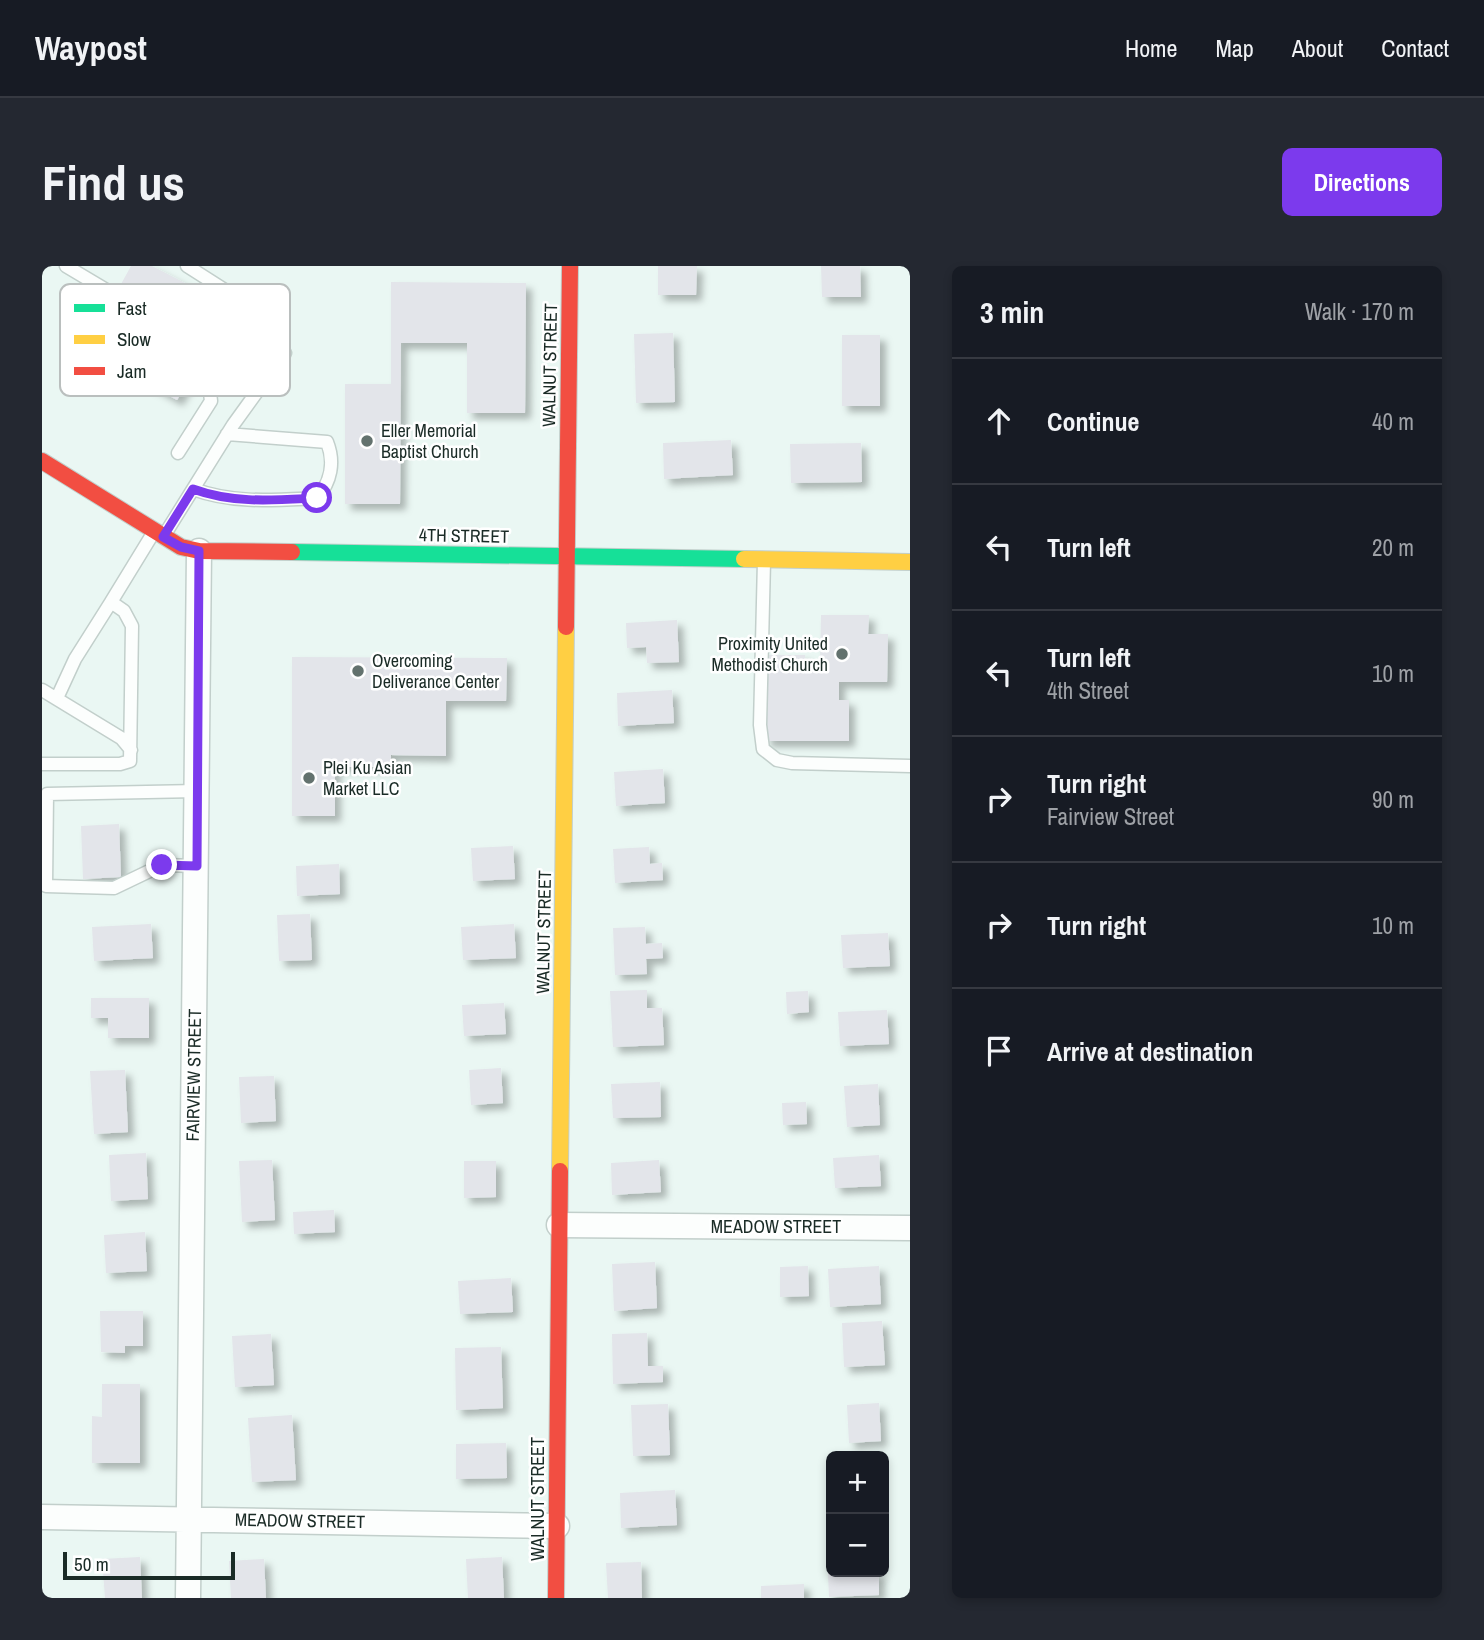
<!DOCTYPE html>
<html lang="en">
<head>
<meta charset="utf-8">
<style>
	body { margin:0; font-family:"Archivo Narrow",sans-serif; background:#242831; color:#f1f3f6 }
	.controls { position:absolute; right:21px; bottom:21px; display:grid; overflow:hidden; border-radius:10px; box-shadow:0 4px 10px #0003 }
	.controls button { width:63px; height:63px; display:grid; place-items:center; padding:0; border:0; border-bottom:2px solid #363941; background:#171b24; color:#f1f3f6; font:35px sans-serif }
	.scale { position:absolute; left:21px; bottom:18px; width:172px; box-sizing:border-box; padding-left:7px; border:4px solid #1a2b26; border-top:0; font-size:19px; line-height:24px; white-space:nowrap; color:#1a2b26; -webkit-text-stroke:5px #fff; paint-order:stroke }
	.stop { position:absolute; width:21px; height:21px; margin:-16px; border:5px solid #7c3aed; border-radius:50%; background:#fff }
	.stop.end { background:#7c3aed; border-color:#fff; box-shadow:0 2px 7px #0008 }
	.list { margin:0; padding:0; list-style:none }
	h2 { display:flex; justify-content:space-between; align-items:center; height:91px; margin:0; padding:0 28px; font-size:30px }
	h2 small { font-size:23px; font-weight:400; color:#9ea1a6 }
	.list li { display:grid; grid-template-columns:46px 1fr auto; gap:21px; align-items:center; box-sizing:border-box; height:126px; padding:0 28px; border-top:2px solid #363941 }
	.list b { display:block; font-size:26px; white-space:nowrap }
	.list p { margin:0; font-size:23px; white-space:nowrap; color:#9ea1a6 }
	.list em { font-size:23px; font-style:normal; color:#9ea1a6 }
	.icon { flex:none; width:38px; height:38px; fill:none; stroke:currentColor; stroke-width:2; stroke-linecap:round; stroke-linejoin:round }
	.map { position:relative; flex:none; width:868px; height:1332px; overflow:hidden; border-radius:10px }
	header { display:flex; align-items:center; gap:42px; box-sizing:border-box; height:98px; padding:0 35px; background:#171b24; border-bottom:2px solid #363941 }
	header strong { font-size:33px }
	nav { display:flex; gap:38px; margin-inline-start:auto; font-size:24px }
	.intro { display:flex; align-items:center; justify-content:space-between; box-sizing:border-box; height:168px; padding:0 42px }
	h1 { margin:0; font-size:49px }
	.button { padding:18px 32px; border-radius:10px; background:#7c3aed; color:#fff; font-size:24px; font-weight:700 }
	main { display:flex; gap:42px; padding:0 42px }
	aside { flex:1; background:#171b24; border-radius:10px; box-shadow:0 4px 10px #0003 }
	.map>svg:first-child { display:block }
	.building { fill:#e3e5ea; filter:url(#shadow) }
	.lines { fill:none; stroke-linecap:round; stroke-linejoin:round }
	.lane-casing { stroke:#c2cfcb; stroke-width:15 }
	.street-casing { stroke:#c2cfcb; stroke-width:27 }
	.fast-casing { stroke:#c2cfcb; stroke-width:18 }
	.slow-casing { stroke:#c2cfcb; stroke-width:18 }
	.jam-casing { stroke:#c2cfcb; stroke-width:18 }
	.lane { stroke:#fcfefd; stroke-width:12 }
	.street { stroke:#fcfefd; stroke-width:24 }
	.fast { stroke:#16e098; stroke-width:16 }
	.slow { stroke:#ffcf43; stroke-width:16 }
	.jam { stroke:#f24e42; stroke-width:16 }
	.route { stroke:#7c3aed; stroke-width:9 }
	.poi-dot { fill:#63726e; stroke:#fff; stroke-width:2.5 }
	.labels { text-anchor:middle; stroke-width:5; stroke-linejoin:round; paint-order:stroke }
	.street-label { font-size:18px; fill:#1a2b26; stroke:#fff }
	.poi-label { font-size:18px; fill:#1a2b26; stroke:#fff; text-anchor:start }
	.key { fill:#fff; stroke:#babfbe; stroke-width:2 }
	.key-label { font-size:19px; fill:#1a2b26 }
</style>
</head>
<body>
<header>
<strong>Waypost</strong>
<nav><a>Home</a><a>Map</a><a>About</a><a>Contact</a></nav>
</header>
<div class="intro"><h1>Find us</h1><a class="button">Directions</a></div>
<main>
<div class="map">
<svg width="868" height="1332" viewBox="0 0 868 1332">
	<defs>
		<filter id="shadow"><feDropShadow dx="6" dy="6" stdDeviation="3.5" flood-color="#0004"/></filter>
	</defs>
	<rect width="100%" height="100%" fill="#eaf7f3"/>
	<path class="building" d="M 89,0 L 110,0 L 172,32 L 157,61 L 78,20 Z
		M 616,0 L 655,0 L 654,29 L 616,29 Z
		M 779,0 L 818,0 L 819,31 L 780,31 Z
		M 349,16 L 484,17 L 483,147 L 425,147 L 425,77 L 359,77 L 358,238 L 303,238 L 303,118 L 349,118 Z
		M 81,67 L 151,107 L 135,134 L 65,95 Z
		M 631,67 L 633,136 L 594,137 L 592,68 Z
		M 800,69 L 838,69 L 838,140 L 800,140 Z
		M 689,174 L 691,209 L 622,213 L 621,177 Z
		M 819,177 L 820,216 L 749,217 L 748,178 Z
		M 779,349 L 827,349 L 826,368 L 846,368 L 845,416 L 797,416 L 797,434 L 807,434 L 807,475 L 723,475 L 724,389 L 763,389 L 763,397 L 778,397 Z
		M 635,354 L 637,396 L 605,397 L 604,381 L 585,382 L 584,357 Z
		M 250,391 L 465,392 L 464,435 L 404,435 L 404,490 L 349,489 L 349,501 L 293,501 L 293,550 L 250,550 Z
		M 630,424 L 632,457 L 576,460 L 575,427 Z
		M 621,503 L 623,537 L 574,540 L 572,506 Z
		M 77,558 L 79,611 L 41,613 L 39,560 Z
		M 471,580 L 473,613 L 431,615 L 429,582 Z
		M 607,581 L 608,598 L 620,597 L 621,614 L 573,617 L 571,583 Z
		M 297,598 L 298,628 L 255,630 L 254,600 Z
		M 268,648 L 270,694 L 237,695 L 235,649 Z
		M 109,658 L 111,692 L 52,695 L 50,661 Z
		M 472,658 L 474,692 L 421,694 L 419,661 Z
		M 603,661 L 604,678 L 620,677 L 621,692 L 604,693 L 605,708 L 573,709 L 571,662 Z
		M 846,667 L 848,700 L 801,702 L 799,669 Z
		M 605,724 L 605,742 L 620,742 L 622,779 L 571,781 L 568,725 Z
		M 766,725 L 767,746 L 745,748 L 744,726 Z
		M 49,732 L 107,732 L 107,772 L 66,772 L 66,752 L 49,752 Z
		M 462,737 L 464,768 L 422,770 L 420,739 Z
		M 845,744 L 847,778 L 798,780 L 796,746 Z
		M 459,802 L 461,837 L 429,839 L 427,804 Z
		M 83,804 L 86,866 L 52,868 L 48,805 Z
		M 232,810 L 234,855 L 199,857 L 197,811 Z
		M 618,816 L 619,851 L 571,852 L 569,818 Z
		M 836,818 L 838,859 L 805,861 L 802,820 Z
		M 764,836 L 765,858 L 741,859 L 740,837 Z
		M 104,887 L 106,933 L 69,935 L 67,889 Z
		M 837,889 L 839,920 L 793,922 L 791,892 Z
		M 230,894 L 233,954 L 200,956 L 197,895 Z
		M 617,894 L 619,926 L 570,929 L 569,897 Z
		M 422,895 L 454,895 L 454,931 L 422,932 Z
		M 292,944 L 293,966 L 252,968 L 251,946 Z
		M 103,966 L 105,1005 L 64,1007 L 62,969 Z
		M 613,996 L 615,1042 L 572,1045 L 570,998 Z
		M 766,1000 L 767,1030 L 738,1031 L 738,1001 Z
		M 837,1000 L 839,1038 L 788,1041 L 786,1003 Z
		M 469,1012 L 471,1046 L 418,1048 L 416,1015 Z
		M 58,1045 L 101,1045 L 101,1080 L 83,1080 L 83,1087 L 59,1086 Z
		M 840,1055 L 843,1099 L 802,1101 L 800,1057 Z
		M 605,1067 L 606,1100 L 621,1100 L 621,1116 L 571,1118 L 570,1068 Z
		M 229,1068 L 232,1119 L 193,1121 L 190,1070 Z
		M 459,1081 L 461,1142 L 414,1144 L 413,1082 Z
		M 60,1118 L 98,1118 L 98,1197 L 50,1197 L 50,1150 L 60,1151 Z
		M 837,1137 L 839,1175 L 807,1177 L 805,1139 Z
		M 626,1138 L 628,1189 L 591,1190 L 589,1139 Z
		M 250,1149 L 254,1214 L 210,1216 L 206,1152 Z
		M 464,1177 L 465,1212 L 414,1213 L 414,1178 Z
		M 633,1224 L 635,1259 L 579,1262 L 578,1227 Z
		M 785,1288 L 789,1288 L 789,1306 L 837,1306 L 837,1329 L 787,1331 Z
		M 98,1291 L 100,1332 L 63,1332 L 60,1293 Z
		M 460,1291 L 462,1332 L 426,1332 L 424,1293 Z
		M 222,1293 L 224,1332 L 189,1332 L 187,1295 Z
		M 599,1296 L 600,1332 L 566,1332 L 564,1297 Z
		M 762,1318 L 762,1332 L 719,1332 L 719,1320 Z"/>
	<g class="lines">
		<g class="lane-casing">
			<path id="lane" d="M 24,0 L 170,87 L 200,35 L 145,0
				M 69,52 L 166,110 L 169,135 L 136,187
				M 151,223 C 192,238 232,234 275,232 C 289,216 293,196 285,176 L 185,168
				M 123,268 L 191,159 L 243,87
				M 722,295 L 718,459 L 721,483 L 735,494 L 750,497 L 868,500
				M 69,336 L 110,269
				M 0,424 L 79,472 L 89,484
				M 0,498 L 78,498 L 88,495 L 90,360 L 82,345 L 69,336 L 33,393 L 15,432
				M 155,600 L 120,599 L 72,622 L 4,620 L 5,528 L 155,525"/>
		</g>
		<g class="street-casing">
			<path id="street" d="M 517,959 L 868,962
				M 0,1251 L 515,1260
				M 146,1332 L 157,285"/>
		</g>
		<g class="fast-casing">
			<path id="fast" d="M 250,286 L 702,293"/>
		</g>
		<g class="slow-casing">
			<path id="slow" d="M 702,293 L 868,296
				M 518,905 L 524,361"/>
		</g>
		<g class="jam-casing">
			<path id="jam" d="M 0,195 L 139,281 L 157,285 L 250,286
				M 524,361 L 528,0
				M 514,1332 L 518,905"/>
		</g>
		<use href="#lane" class="lane"/>
		<use href="#street" class="street"/>
		<use href="#fast" class="fast"/>
		<use href="#slow" class="slow"/>
		<use href="#jam" class="jam"/>
	</g>
	<g class="lines">
		<path class="route" d="M 120,599 L 155,600 L 157,285 L 139,281 L 121,271 L 151,223 C 192,238 233,234 275,232"/>
	</g>
	<g class="poi-dot">
		<circle cx="325" cy="175" r="7"/>
		<circle cx="800" cy="388" r="7"/>
		<circle cx="316" cy="405" r="7"/>
		<circle cx="267" cy="512" r="7"/>
	</g>
	<g class="labels">
		<g class="street-label">
			<text transform="translate(508 99) rotate(-89)" y="6">WALNUT STREET</text>
			<text transform="translate(422 270) rotate(1)" y="6">4TH STREET</text>
			<text transform="translate(502 666) rotate(-89)" y="6">WALNUT STREET</text>
			<text transform="translate(152 809) rotate(-89)" y="6">FAIRVIEW STREET</text>
			<text x="734" y="967">MEADOW STREET</text>
			<text transform="translate(496 1233) rotate(-90)" y="6">WALNUT STREET</text>
			<text transform="translate(258 1255) rotate(1)" y="6">MEADOW STREET</text>
		</g>
		<g class="poi-label">
			<text x="339" y="171">Eller Memorial<tspan x="339" dy="21">Baptist Church</tspan></text>
			<text x="786" y="384" text-anchor="end">Proximity United<tspan x="786" dy="21">Methodist Church</tspan></text>
			<text x="330" y="401">Overcoming<tspan x="330" dy="21">Deliverance Center</tspan></text>
			<text x="281" y="508">Plei Ku Asian<tspan x="281" dy="21">Market LLC</tspan></text>
		</g>
	</g>
	<rect x="18" y="18" width="230" height="112" rx="10" class="key"/>
	<rect x="32" y="38" width="31" height="8" fill="#16e098"/>
	<rect x="32" y="69" width="31" height="9" fill="#ffcf43"/>
	<rect x="32" y="101" width="31" height="8" fill="#f24e42"/>
	<g class="key-label">
		<text x="75" y="49">Fast</text>
		<text x="75" y="80">Slow</text>
		<text x="75" y="112">Jam</text>
	</g>
</svg>
<div class="controls">
<button>+</button>
<button>−</button>
</div>
<div class="scale">50 m</div>
<div class="stop" style="left:275px;top:232px"></div>
<div class="stop end" style="left:120px;top:599px"></div>
</div>
<aside>
<h2>3 min<small>Walk · 170 m</small></h2>
<ul class="list">
<li><svg class="icon" aria-label="ahead" viewBox="0 0 24 24"><path d="M12 20V5M6 11l6-6 6 6"/></svg><div><b>Continue</b></div><em>40 m</em></li>
<li><svg class="icon" aria-label="left" viewBox="0 0 24 24"><path d="M17 20v-9H6M10 6l-5 5 5 5"/></svg><div><b>Turn left</b></div><em>20 m</em></li>
<li><svg class="icon" aria-label="left" viewBox="0 0 24 24"><path d="M17 20v-9H6M10 6l-5 5 5 5"/></svg><div><b>Turn left</b><p>4th Street</p></div><em>10 m</em></li>
<li><svg class="icon" aria-label="right" viewBox="0 0 24 24"><path d="M7 20v-9h11M14 6l5 5-5 5"/></svg><div><b>Turn right</b><p>Fairview Street</p></div><em>90 m</em></li>
<li><svg class="icon" aria-label="right" viewBox="0 0 24 24"><path d="M7 20v-9h11M14 6l5 5-5 5"/></svg><div><b>Turn right</b></div><em>10 m</em></li>
<li><svg class="icon" aria-label="arrive" viewBox="0 0 24 24"><path d="M6 21V4h12l-3 4 3 4H6"/></svg><div><b>Arrive at destination</b></div></li>
</ul>
</aside>
</main>
</body>
</html>
